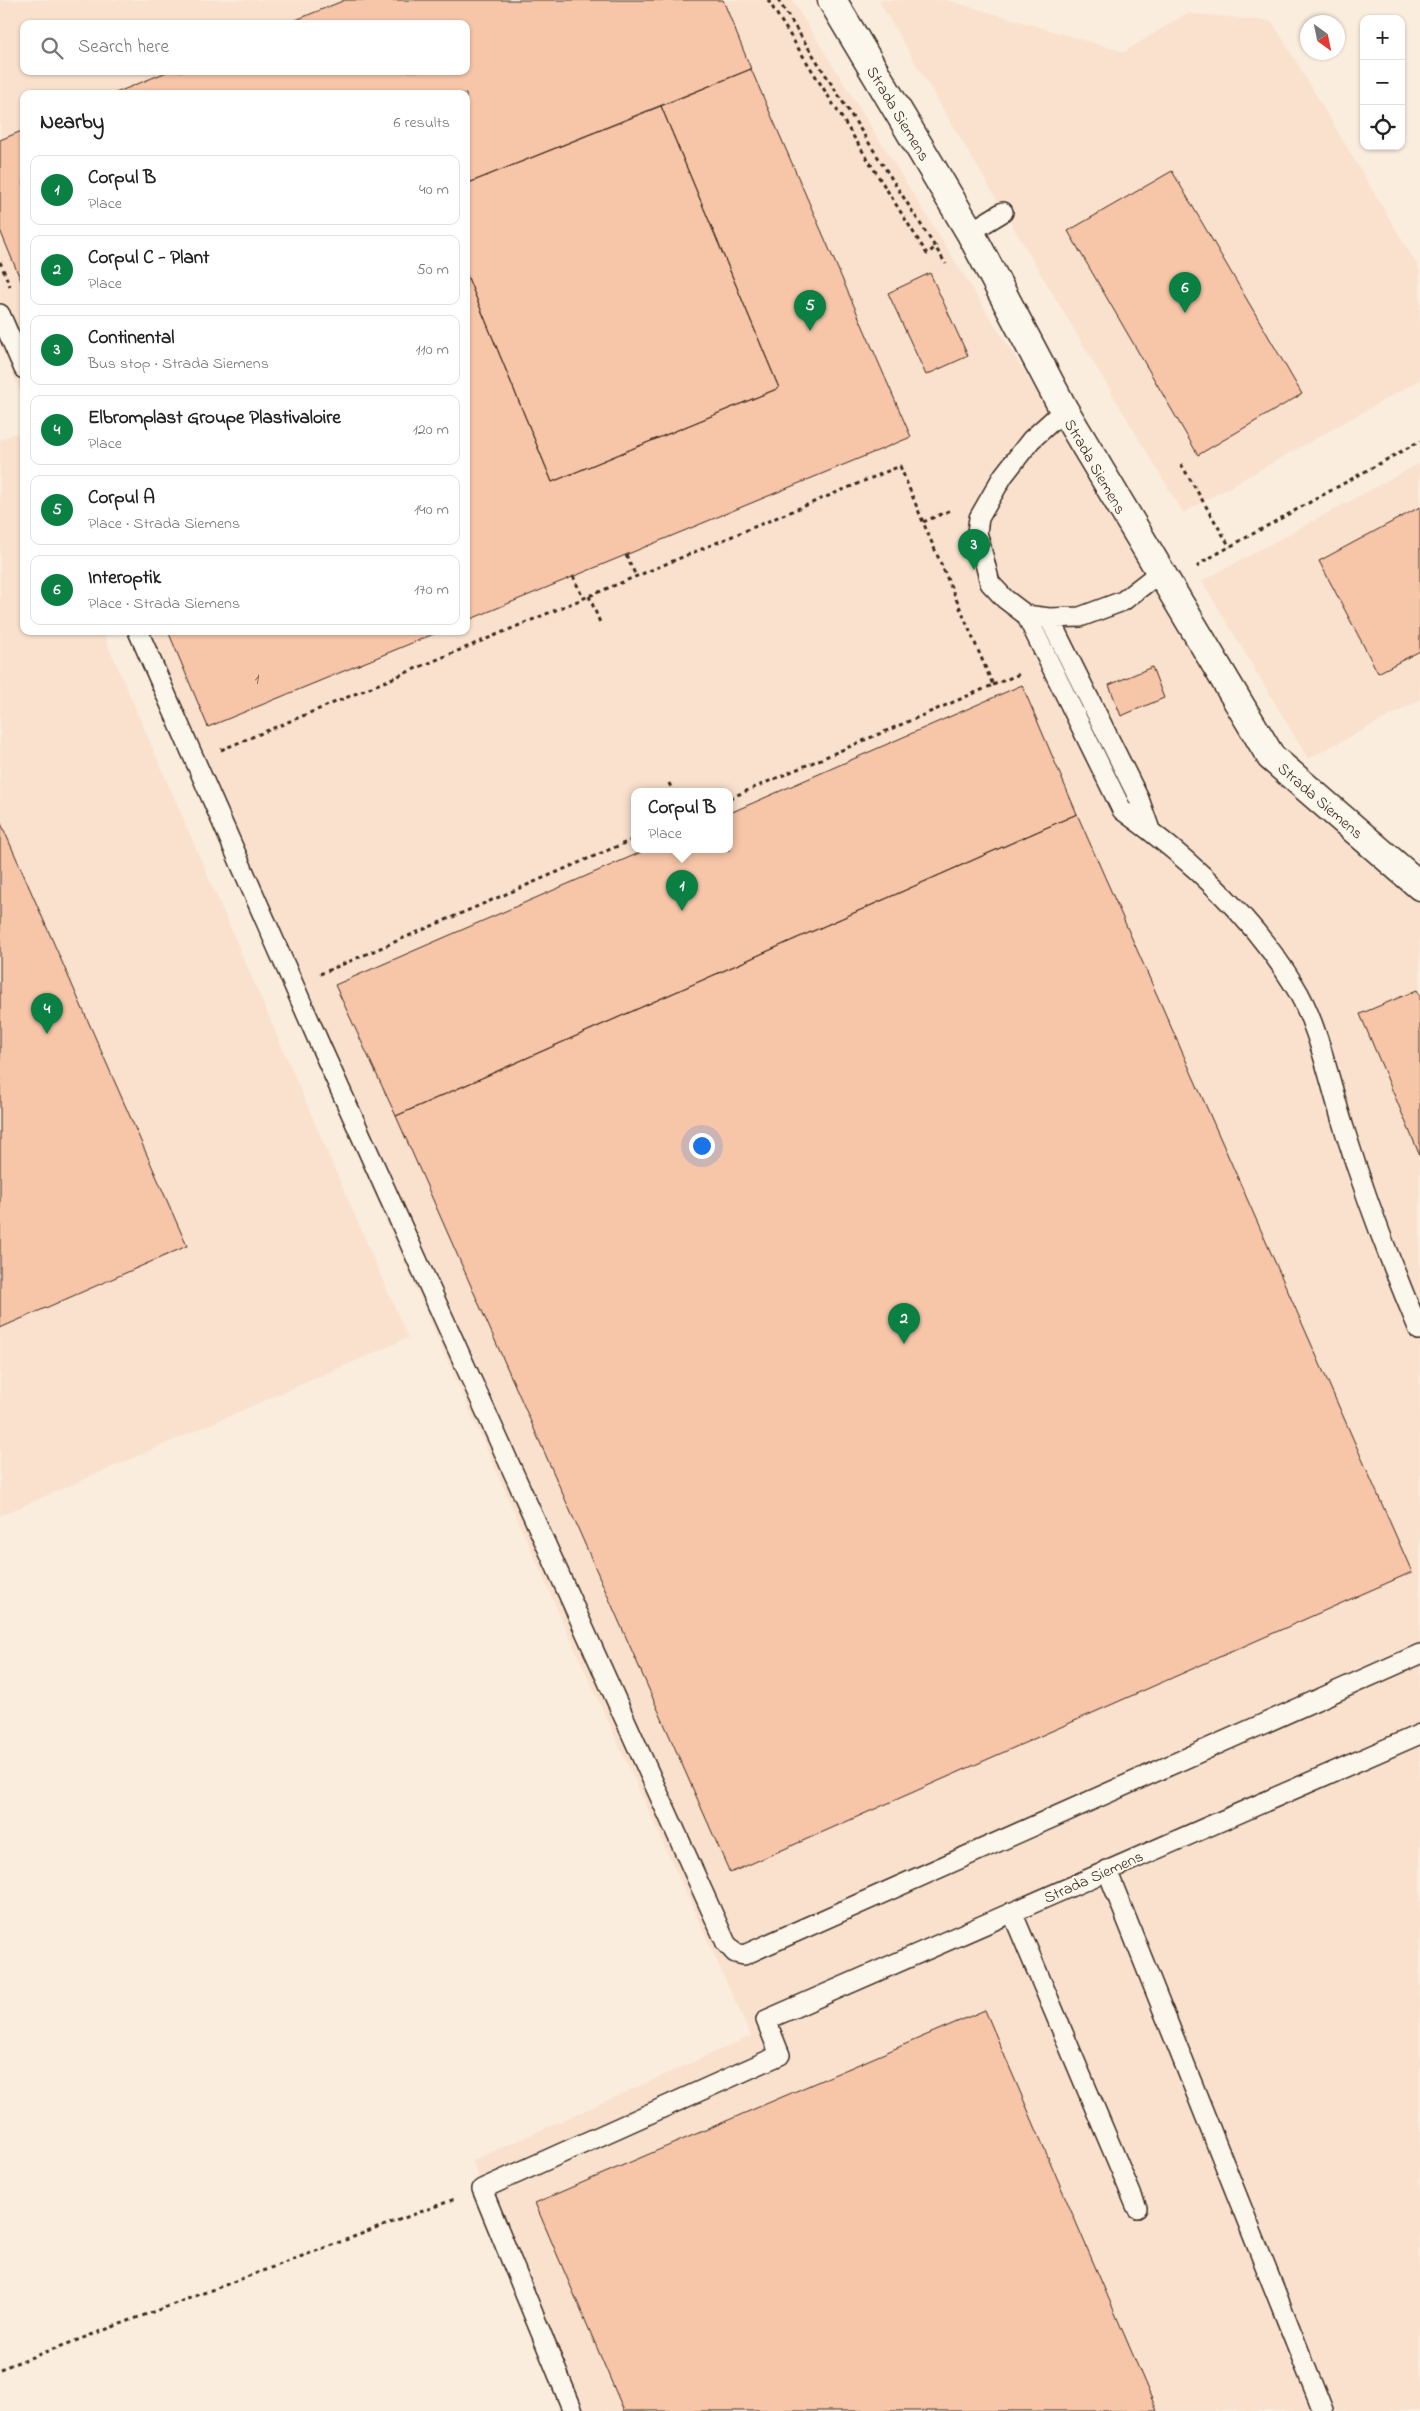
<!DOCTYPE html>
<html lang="en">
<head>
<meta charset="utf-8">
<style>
	body { margin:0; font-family:"Indie Flower",sans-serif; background:#f2f2f2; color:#222 }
	.controls { position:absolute; right:15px; top:15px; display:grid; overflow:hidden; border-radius:10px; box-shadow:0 1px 4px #0004 }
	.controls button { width:45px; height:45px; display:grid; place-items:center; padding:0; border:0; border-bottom:1px solid #e0e0e0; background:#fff; color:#222; font:25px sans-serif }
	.compass { position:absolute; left:1300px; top:15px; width:45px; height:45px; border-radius:50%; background:#fff; box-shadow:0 1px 4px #0004; rotate:147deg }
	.you { position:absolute; left:701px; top:1145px; width:18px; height:18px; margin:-12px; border:4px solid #fff; border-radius:50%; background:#1a73e8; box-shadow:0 0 0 8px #1a73e833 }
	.badge { display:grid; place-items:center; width:32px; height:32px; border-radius:50%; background:#0b8043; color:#fff; font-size:16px; font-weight:700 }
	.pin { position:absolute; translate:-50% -41px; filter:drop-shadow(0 1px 2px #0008) }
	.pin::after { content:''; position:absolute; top:26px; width:18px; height:15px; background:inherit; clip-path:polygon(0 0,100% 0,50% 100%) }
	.popup { position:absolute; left:631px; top:788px; width:102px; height:65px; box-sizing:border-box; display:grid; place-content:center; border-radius:10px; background:#fff; filter:drop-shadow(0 1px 4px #0005); font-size:16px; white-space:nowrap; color:#767676 }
	.popup b { font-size:19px; color:#222 }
	.popup::after { content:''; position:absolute; left:50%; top:100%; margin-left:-10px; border:10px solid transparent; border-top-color:#fff }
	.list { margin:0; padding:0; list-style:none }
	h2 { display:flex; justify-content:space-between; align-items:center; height:65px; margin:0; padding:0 20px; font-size:21px }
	h2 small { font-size:16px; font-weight:400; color:#767676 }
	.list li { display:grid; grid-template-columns:32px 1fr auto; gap:15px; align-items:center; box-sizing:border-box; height:70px; margin:0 10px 10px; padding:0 10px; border:1px solid #e0e0e0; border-radius:10px }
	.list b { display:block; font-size:19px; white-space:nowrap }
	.list p { margin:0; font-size:16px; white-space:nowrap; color:#767676 }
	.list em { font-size:16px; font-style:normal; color:#767676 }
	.icon { flex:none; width:28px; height:28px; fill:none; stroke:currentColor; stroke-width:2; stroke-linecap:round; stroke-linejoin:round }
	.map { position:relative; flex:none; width:1420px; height:2411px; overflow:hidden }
	.search { position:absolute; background:#fff; box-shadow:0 1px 4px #0004; left:20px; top:20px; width:450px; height:55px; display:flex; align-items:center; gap:12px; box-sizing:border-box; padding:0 18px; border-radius:10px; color:#767676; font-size:19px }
	.panel { position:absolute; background:#fff; box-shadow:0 1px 4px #0004; left:20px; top:90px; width:450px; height:545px; border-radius:10px }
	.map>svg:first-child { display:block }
	.built { fill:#f9e1ce; fill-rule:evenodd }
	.building { fill:#f7c5a8; stroke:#3b2a1e }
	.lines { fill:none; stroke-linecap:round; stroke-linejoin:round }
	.lane-casing { stroke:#3b2a1e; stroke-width:22 }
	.street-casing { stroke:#3b2a1e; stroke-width:31 }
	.path { stroke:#3b2a1e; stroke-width:3; stroke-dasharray:4 4; stroke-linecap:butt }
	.lane { stroke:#fbf7ec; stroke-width:19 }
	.street { stroke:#fbf7ec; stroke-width:28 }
	.labels { text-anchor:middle; stroke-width:4; stroke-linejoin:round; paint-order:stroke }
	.number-label { font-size:14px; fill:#6a5140 }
	.street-label { font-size:16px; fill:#3b2a1e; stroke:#fbf7ec }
</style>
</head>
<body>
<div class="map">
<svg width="1420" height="2411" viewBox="0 0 1420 2411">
	<rect width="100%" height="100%" fill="#faedde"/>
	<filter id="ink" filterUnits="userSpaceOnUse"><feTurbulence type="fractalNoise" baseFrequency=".02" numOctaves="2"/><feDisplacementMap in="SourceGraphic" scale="10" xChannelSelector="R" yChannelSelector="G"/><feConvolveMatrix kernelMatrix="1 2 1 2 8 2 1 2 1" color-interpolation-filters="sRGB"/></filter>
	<g filter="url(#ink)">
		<path class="built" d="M 0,0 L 792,0 L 1122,528 L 1276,742 L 1420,866 L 1420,2411 L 573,2411 L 472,2161 L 751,2036 L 565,1627 L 126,631 L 466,631 L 466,94 L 24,94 L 24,399 L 0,345 ZM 24,24 L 466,24 L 466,71 L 24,71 ZM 634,792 L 730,792 L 730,850 L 634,850 Z
			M 878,0 L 947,0 L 1124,52 L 1187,13 L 1272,21 L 1420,270 L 1420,380 L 1183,513 Z
			M 16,433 L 24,450 L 24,631 L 102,631 L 408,1338 L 0,1516 L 0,440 Z
			M 1420,463 L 1420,700 L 1308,759 L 1202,581 Z"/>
		<path class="building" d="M 345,0 L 723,0 L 751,69 L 466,184 L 466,94 L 113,94 L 169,71 L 466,71 L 466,24 L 286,24 Z
			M 751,69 L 911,437 L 466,621 L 466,273 L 552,482 L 779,388 L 661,106 Z
			M 661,106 L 779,388 L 552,482 L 466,273 L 466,184 Z
			M 24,130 L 24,288 L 0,230 L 0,140 Z
			M 1172,171 L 1302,394 L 1198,455 L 1068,231 Z
			M 930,273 L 968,356 L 926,375 L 888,293 Z
			M 1420,507 L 1420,651 L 1378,673 L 1319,561 Z
			M 168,631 L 441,631 L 208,727 Z
			M 1152,667 L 1164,698 L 1121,716 L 1109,685 Z
			M 1022,685 L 1077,814 L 396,1116 L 335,985 L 646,850 L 730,850 L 730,813 Z
			M 1077,814 L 1412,1572 L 730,1873 L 396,1116 Z
			M 0,821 L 187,1246 L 0,1328 Z
			M 1417,990 L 1420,996 L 1420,1156 L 1360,1014 Z
			M 985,2010 L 1157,2411 L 624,2411 L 535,2203 Z"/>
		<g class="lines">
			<g class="lane-casing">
				<path id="lane" d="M 970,232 L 1003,212
					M 0,314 L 24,369
					M 1064,410 L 1031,440 L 1003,476 L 979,518 L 977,532 L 990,583 L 1005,599 L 1026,615 L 1049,618 L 1080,617 L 1123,601 L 1159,573
					M 1026,615 L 1122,810 C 1189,858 1251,915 1294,985 C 1318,1023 1330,1084 1344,1128 C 1365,1196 1391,1264 1419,1330
					M 1049,618 L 1139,799 L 1150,830
					M 138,631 L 321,1047 L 726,1943 L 735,1953 L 744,1955 L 1420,1654
					M 1107,1870 L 1323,2411
					M 1012,1912 L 1137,2208
					M 573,2411 L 482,2189 L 780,2055 L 766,2020 L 1420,1734"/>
			</g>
			<g class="street-casing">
				<path id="street" d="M 832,0 L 970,232 L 1064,410 L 1271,757 L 1420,886"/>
			</g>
			<path class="path" d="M 768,0 L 927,254 L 937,246
				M 778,0 L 946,264
				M 0,262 L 10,286
				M 1181,464 L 1230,547
				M 626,555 L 636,576
				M 1197,567 L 1204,561 L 1420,441
				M 573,576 L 583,598
				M 589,596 L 601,625
				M 993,685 L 1022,673
				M 221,750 L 900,466 L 923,522
				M 669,783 L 673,792
				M 730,798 L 993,685 L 923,522 L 951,510
				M 320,974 L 634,839
				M 0,2369 L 455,2199"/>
			<use href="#lane" class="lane"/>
			<use href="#street" class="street"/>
		</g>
	</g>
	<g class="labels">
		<g class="number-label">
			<text x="257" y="683">1</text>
		</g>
		<g class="street-label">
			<text transform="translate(899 113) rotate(59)" y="6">Strada Siemens</text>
			<text transform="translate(1096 466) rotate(60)" y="6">Strada Siemens</text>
			<text transform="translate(1321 800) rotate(41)" y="6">Strada Siemens</text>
			<text transform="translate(1093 1876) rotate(-24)" y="6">Strada Siemens</text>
		</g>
	</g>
</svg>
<div class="controls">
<button>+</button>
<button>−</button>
<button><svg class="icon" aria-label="locate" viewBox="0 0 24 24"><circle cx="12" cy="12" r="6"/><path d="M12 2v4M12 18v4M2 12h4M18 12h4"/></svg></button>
</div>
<svg class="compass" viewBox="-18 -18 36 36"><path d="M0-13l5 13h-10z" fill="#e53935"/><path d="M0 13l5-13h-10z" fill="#767676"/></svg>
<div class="you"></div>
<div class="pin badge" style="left:682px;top:911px">1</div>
<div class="popup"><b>Corpul B</b>Place</div>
<div class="pin badge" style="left:904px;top:1344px">2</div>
<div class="pin badge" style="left:974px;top:570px">3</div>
<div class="pin badge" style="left:47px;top:1034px">4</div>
<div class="pin badge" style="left:810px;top:331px">5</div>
<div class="pin badge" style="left:1185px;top:313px">6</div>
<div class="search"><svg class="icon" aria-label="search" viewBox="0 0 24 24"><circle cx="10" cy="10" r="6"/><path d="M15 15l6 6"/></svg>Search here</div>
<section class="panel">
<h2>Nearby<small>6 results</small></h2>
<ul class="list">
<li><span class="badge">1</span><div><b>Corpul B</b><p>Place</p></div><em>40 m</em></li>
<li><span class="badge">2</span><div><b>Corpul C - Plant</b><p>Place</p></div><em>50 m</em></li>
<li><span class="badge">3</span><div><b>Continental</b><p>Bus stop · Strada Siemens</p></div><em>110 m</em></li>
<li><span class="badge">4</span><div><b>Elbromplast Groupe Plastivaloire</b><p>Place</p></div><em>120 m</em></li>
<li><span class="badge">5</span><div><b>Corpul A</b><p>Place · Strada Siemens</p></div><em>140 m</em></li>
<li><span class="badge">6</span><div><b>Interoptik</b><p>Place · Strada Siemens</p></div><em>170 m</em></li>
</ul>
</section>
</div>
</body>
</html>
